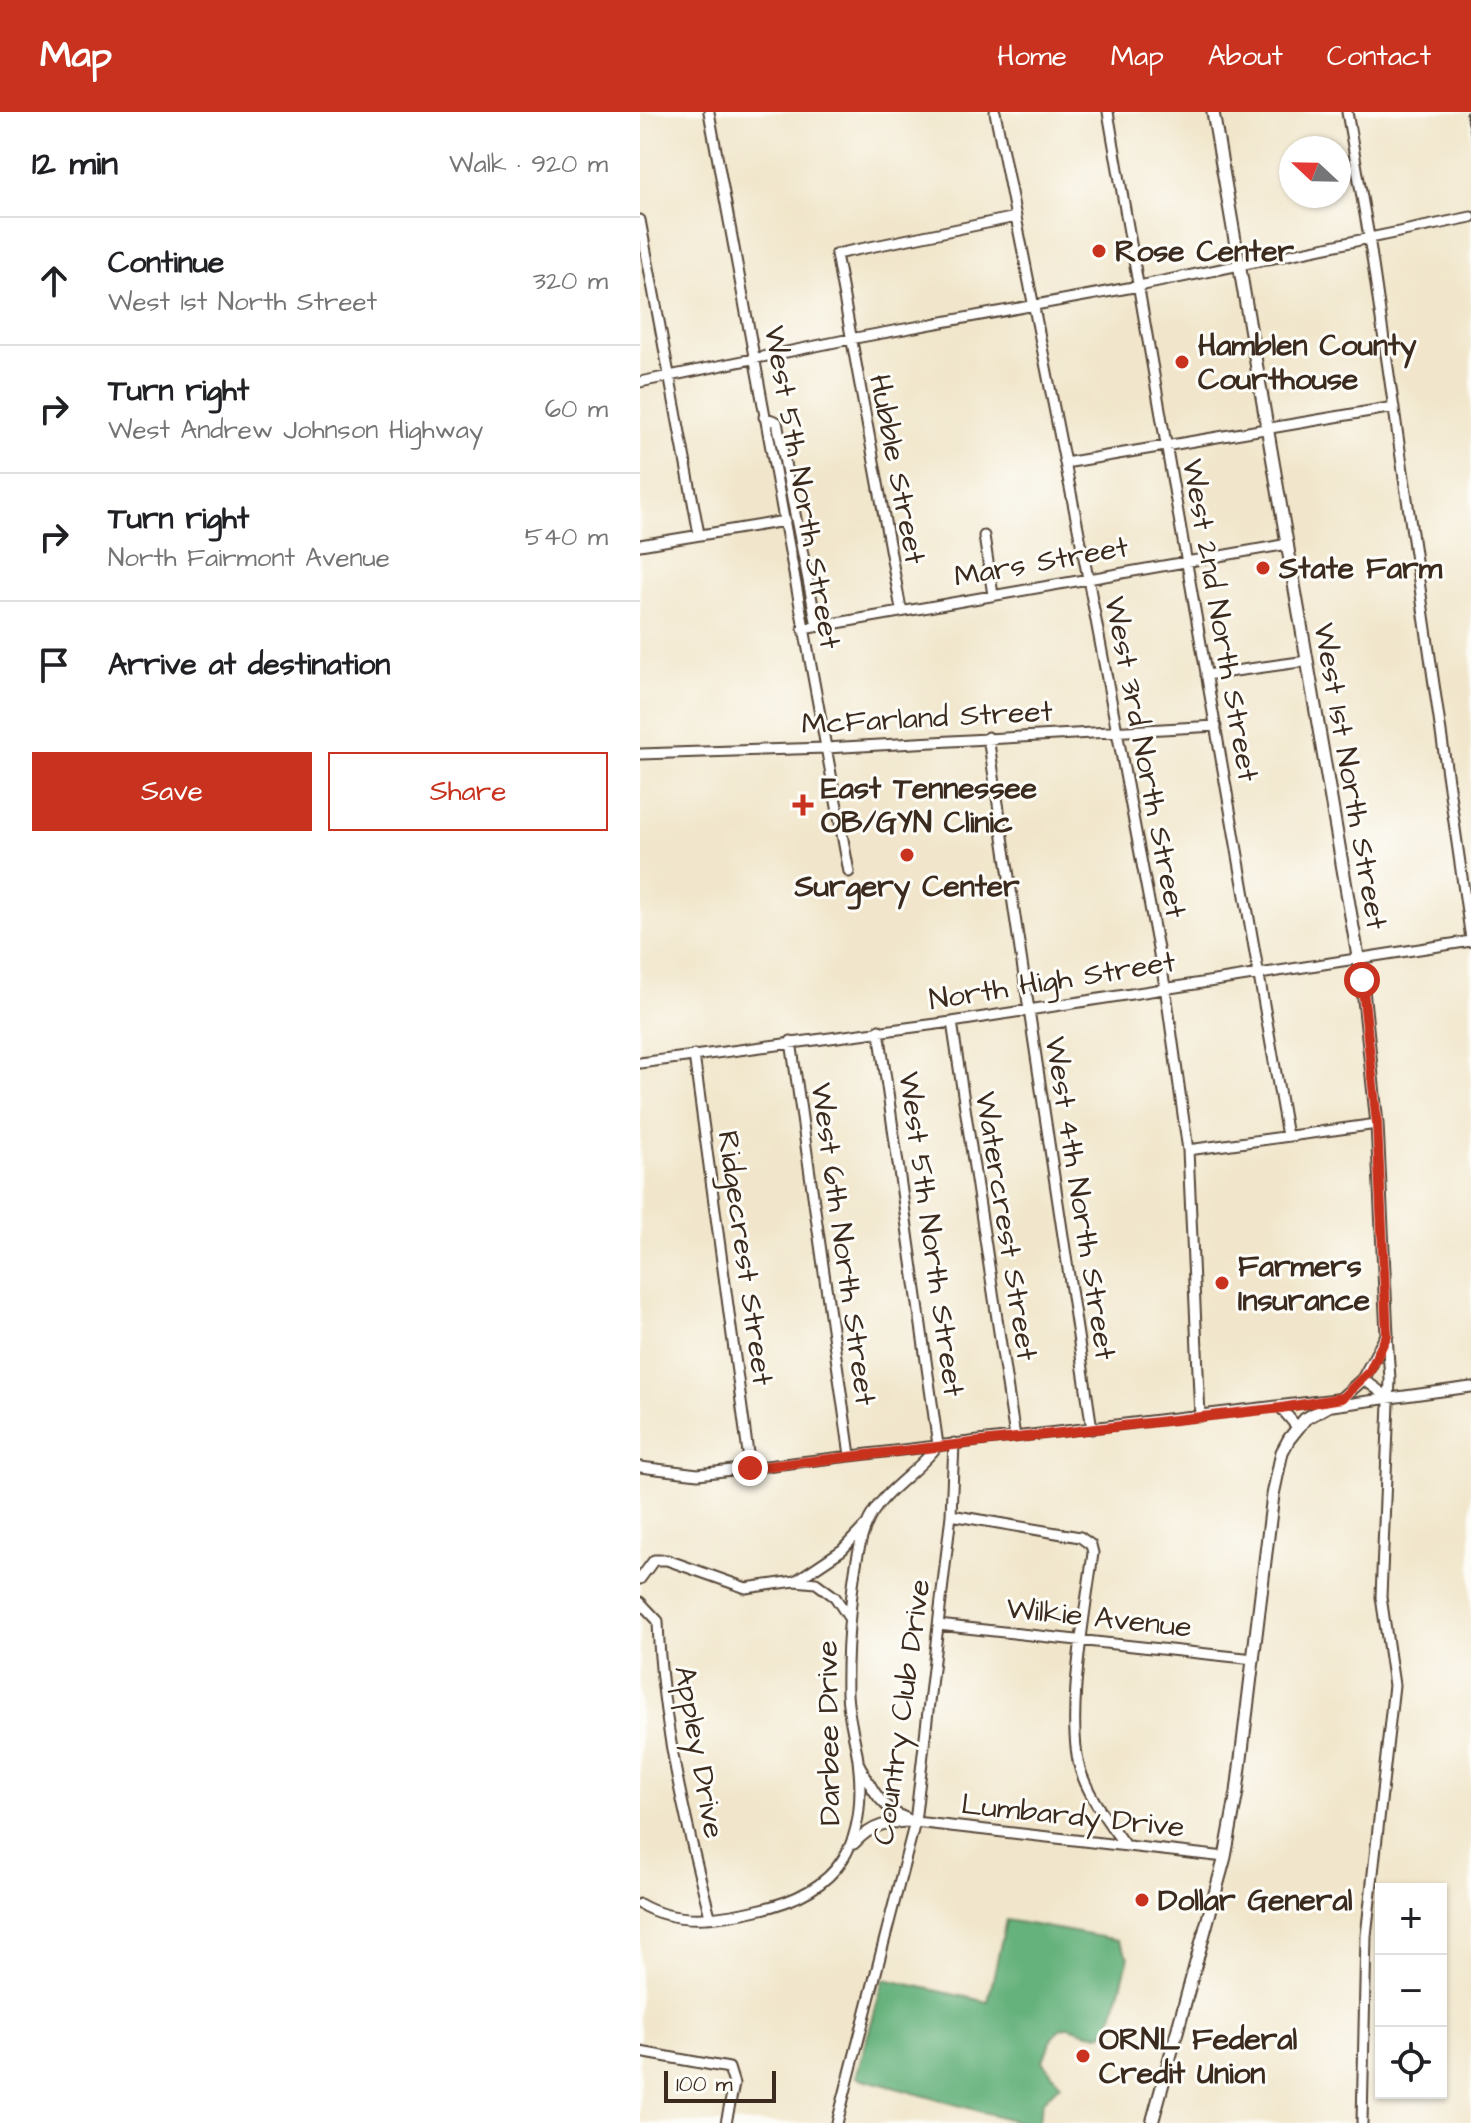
<!DOCTYPE html>
<html lang="en">
<head>
<meta charset="utf-8">
<style>
	body { margin:0; font-family:"Architects Daughter",sans-serif; background:#f6f6f6; color:#202124 }
	.controls { position:absolute; right:24px; bottom:24px; display:grid; overflow:hidden; border-radius:0px; box-shadow:0 2px 6px #0004 }
	.controls button { width:72px; height:72px; display:grid; place-items:center; padding:0; border:0; border-bottom:2px solid #e0e0e0; background:#fff; color:#202124; font:40px sans-serif }
	.compass { position:absolute; left:639px; top:24px; width:72px; height:72px; border-radius:50%; background:#fff; box-shadow:0 2px 6px #0004; rotate:292deg }
	.scale { position:absolute; left:24px; bottom:20px; width:112px; box-sizing:border-box; padding-left:8px; border:4px solid #3b2a1e; border-top:0; font-size:22px; line-height:28px; white-space:nowrap; color:#3b2a1e; -webkit-text-stroke:6px #fdfcf7; paint-order:stroke }
	.stop { position:absolute; width:24px; height:24px; margin:-18px; border:6px solid #c8321e; border-radius:50%; background:#fff }
	.stop.end { background:#c8321e; border-color:#fff; box-shadow:0 2px 8px #0008 }
	.list { margin:0; padding:0; list-style:none }
	h2 { display:flex; justify-content:space-between; align-items:center; height:104px; margin:0; padding:0 32px; font-size:34px }
	h2 small { font-size:26px; font-weight:400; color:#757577 }
	.list li { display:grid; grid-template-columns:52px 1fr auto; gap:24px; align-items:center; box-sizing:border-box; height:128px; padding:0 32px; border-top:2px solid #e0e0e0 }
	.list b { display:block; font-size:30px; white-space:nowrap }
	.list p { margin:0; font-size:26px; white-space:nowrap; color:#757577 }
	.list em { font-size:26px; font-style:normal; color:#757577 }
	.actions { display:flex; gap:16px; padding:24px 32px }
	.actions a { flex:1; padding:18px 0; border:2px solid #c8321e; border-radius:0px; text-align:center; font-size:28px; color:#c8321e }
	.actions .main { background:#c8321e; color:#fff }
	.icon { flex:none; width:44px; height:44px; fill:none; stroke:currentColor; stroke-width:2; stroke-linecap:round; stroke-linejoin:round }
	.map { position:relative; flex:none; width:831px; height:2011px; overflow:hidden }
	header { display:flex; align-items:center; gap:48px; box-sizing:border-box; height:112px; padding:0 40px; background:#c8321e; color:#fff }
	header strong { font-size:38px }
	nav { display:flex; gap:44px; margin-inline-start:auto; font-size:28px }
	main { display:flex }
	aside { flex:1; background:#fff }
	.map>svg:first-child { display:block }
	.forest { fill:#66b27d; stroke:#506e4e; stroke-width:2 }
	.lines { fill:none; stroke-linecap:round; stroke-linejoin:round }
	.minor-casing { stroke:#564638; stroke-width:13 }
	.major-casing { stroke:#564638; stroke-width:15 }
	.minor { stroke:#fff; stroke-width:9 }
	.major { stroke:#fff; stroke-width:11 }
	.rail { stroke:#3b2a1e; stroke-width:2 }
	.route { stroke:#c8321e; stroke-width:10 }
	.poi-dot { fill:#c8321e; stroke:#fdfcf7; stroke-width:3 }
	.labels { text-anchor:middle; stroke-width:6; stroke-linejoin:round; paint-order:stroke }
	.poi-label { font-size:30px; font-weight:bold; fill:#3b2a1e; stroke:#fdfcf7; text-anchor:start }
	.street-label { font-size:30px; fill:#3b2a1e; stroke:#fdfcf7 }
</style>
</head>
<body>
<header>
<strong>Map</strong>
<nav><a>Home</a><a>Map</a><a>About</a><a>Contact</a></nav>
</header>
<main>
<aside>
<h2>12 min<small>Walk · 920 m</small></h2>
<ul class="list">
<li><svg class="icon" aria-label="ahead" viewBox="0 0 24 24"><path d="M12 20V5M6 11l6-6 6 6"/></svg><div><b>Continue</b><p>West 1st North Street</p></div><em>320 m</em></li>
<li><svg class="icon" aria-label="right" viewBox="0 0 24 24"><path d="M7 20v-9h11M14 6l5 5-5 5"/></svg><div><b>Turn right</b><p>West Andrew Johnson Highway</p></div><em>60 m</em></li>
<li><svg class="icon" aria-label="right" viewBox="0 0 24 24"><path d="M7 20v-9h11M14 6l5 5-5 5"/></svg><div><b>Turn right</b><p>North Fairmont Avenue</p></div><em>540 m</em></li>
<li><svg class="icon" aria-label="arrive" viewBox="0 0 24 24"><path d="M6 21V4h12l-3 4 3 4H6"/></svg><div><b>Arrive at destination</b></div></li>
</ul>
<div class="actions"><a class="main">Save</a><a>Share</a></div>
</aside>
<div class="map">
<svg width="831" height="2011" viewBox="0 0 831 2011">
	<rect width="100%" height="100%" fill="#fdfcf7"/>
	<filter id="ink" filterUnits="userSpaceOnUse"><feTurbulence type="fractalNoise" baseFrequency=".0125" numOctaves="2"/><feDisplacementMap in="SourceGraphic" scale="16" xChannelSelector="R" yChannelSelector="G"/><feConvolveMatrix kernelMatrix="1 2 1 2 8 2 1 2 1" color-interpolation-filters="sRGB"/></filter>
	<filter id="wash" filterUnits="userSpaceOnUse"><feTurbulence type="fractalNoise" baseFrequency=".006" numOctaves="4" result="noise"/><feDisplacementMap in="SourceGraphic" scale="32" xChannelSelector="R" yChannelSelector="G"/><feGaussianBlur stdDeviation="1.8" result="paint"/><feColorMatrix in="noise" values="0 0 0 0 0 0 0 0 0 0 0 0 0 0 0 0 0 1.4 0 .05"/><feComposite in="paint" operator="in"/></filter>
	<g filter="url(#wash)">
		<rect width="100%" height="100%" fill="#f1e6cb"/>
		<path class="forest" d="M 366,1808 L 478,1828 L 489,1845 L 473,1904 L 464,1921 C 430,1927 423,1890 403,1949 L 420,1972 L 403,1989 L 398,2011 L 383,2011 L 216,1965 L 244,1867 L 348,1890 Z"/>
	</g>
	<g filter="url(#ink)">
		<g class="lines">
			<g class="minor-casing">
				<path id="minor" d="M 69,0 L 209,760
					M 355,0 L 448,466 L 525,874 L 548,1038 L 560,1304
					M 468,0 L 647,1024
					M 707,0 L 729,125 L 831,827
					M 0,108 L 59,422
					M 0,270 L 210,227 L 499,174 L 831,105
					M 124,305 L 137,310 L 177,514
					M 425,351 L 754,295
					M 344,424 L 353,483
					M 0,433 L 145,409
					M 261,497 L 196,142 L 376,105
					M 163,517 L 648,432
					M 566,563 L 667,549
					M 348,625 L 452,1317
					M 0,642 L 186,636 L 576,614
					M 312,910 L 375,1325
					M 239,918 L 298,1333
					M 151,929 L 210,1343
					M 54,943 L 110,1356
					M 0,951 L 312,910 L 831,829
					M 548,1038 L 737,1012
					M 723,1267 L 748,1285
					M 692,1294 L 831,1275
					M 641,1296 L 657,1315
					M 0,1355 L 58,1362 L 696,1287
					M 311,1403 L 440,1425 L 451,1433 L 453,1441 C 446,1496 423,1613 442,1663 C 452,1689 468,1710 484,1732
					M 0,1467 L 14,1448 L 27,1448 L 106,1476 L 155,1469 L 176,1471 L 195,1485 L 209,1506
					M 157,1468 L 202,1438 L 226,1413
					M 0,1490 L 18,1509 C 21,1607 45,1709 70,1804
					M 298,1513 L 614,1547
					M 219,1652 C 232,1677 241,1697 268,1707
					M 214,1732 C 233,1711 248,1710 275,1710 L 585,1745
					M 0,1792 C 36,1813 78,1807 117,1798 C 201,1780 228,1731 218,1648 C 215,1626 208,1604 207,1582 C 206,1541 211,1450 226,1414 C 240,1379 277,1362 298,1333
					M 0,1940 L 89,1956 L 94,1972 L 86,2011
					M 197,2011 L 275,1710 L 311,1403 L 314,1331
					M 722,2011 L 726,1824 L 754,1573 L 741,1485 L 750,1267 L 747,1223"/>
			</g>
			<g class="major-casing">
				<path id="major" d="M 512,2011 L 585,1745 L 597,1680 L 633,1383 L 642,1340 L 649,1327 L 665,1307 L 702,1286 L 723,1267 L 747,1223 L 737,1012 L 722,868 L 573,0"/>
			</g>
			<use href="#minor" class="minor"/>
			<use href="#major" class="major"/>
			<path class="rail" d="M 826,0 L 831,23"/>
		</g>
	</g>
	<g class="lines" filter="url(#ink)">
		<path class="route" d="M 110,1356 L 641,1296 L 702,1286 L 730,1259 L 747,1223 L 737,1012 L 722,868"/>
	</g>
	<g class="poi-dot">
		<circle cx="459" cy="139" r="8"/>
		<circle cx="542" cy="250" r="8"/>
		<circle cx="623" cy="456" r="8"/>
		<path d="M159 681h8v8h8v8h-8v8h-8v-8h-8v-8h8z"/>
		<circle cx="267" cy="743" r="8"/>
		<circle cx="582" cy="1171" r="8"/>
		<circle cx="502" cy="1788" r="8"/>
		<circle cx="443" cy="1944" r="8"/>
	</g>
	<g class="labels">
		<g class="poi-label">
			<text x="475" y="149">Rose Center</text>
			<text x="558" y="243">Hamblen County<tspan x="558" dy="34">Courthouse</tspan></text>
			<text x="639" y="466">State Farm</text>
			<text x="181" y="686">East Tennessee<tspan x="181" dy="34">OB/GYN Clinic</tspan></text>
			<text x="267" y="784" text-anchor="middle">Surgery Center</text>
			<text x="598" y="1164">Farmers<tspan x="598" dy="34">Insurance</tspan></text>
			<text x="518" y="1798">Dollar General</text>
			<text x="459" y="1937">ORNL Federal<tspan x="459" dy="34">Credit Union</tspan></text>
		</g>
		<g class="street-label">
			<text transform="translate(258 357) rotate(79)" y="10">Hubble Street</text>
			<text transform="translate(163 375) rotate(80)" y="10">West 5th North Street</text>
			<text transform="translate(401 449) rotate(-10)" y="10">Mars Street</text>
			<text transform="translate(581 508) rotate(80)" y="10">West 2nd North Street</text>
			<text transform="translate(287 605) rotate(-3)" y="10">McFarland Street</text>
			<text transform="translate(506 645) rotate(79)" y="10">West 3rd North Street</text>
			<text transform="translate(711 664) rotate(80)" y="10">West 1st North Street</text>
			<text transform="translate(412 868) rotate(-9)" y="10">North High Street</text>
			<text transform="translate(441 1086) rotate(81)" y="10">West 4th North Street</text>
			<text transform="translate(367 1114) rotate(81)" y="10">Watercrest Street</text>
			<text transform="translate(292 1122) rotate(82)" y="10">West 5th North Street</text>
			<text transform="translate(204 1132) rotate(82)" y="10">West 6th North Street</text>
			<text transform="translate(106 1146) rotate(82)" y="10">Ridgecrest Street</text>
			<text transform="translate(459 1505) rotate(6)" y="10">Wilkie Avenue</text>
			<text transform="translate(261 1600) rotate(-82)" y="10">Country Club Drive</text>
			<text transform="translate(188 1621) rotate(-91)" y="10">Darbee Drive</text>
			<text transform="translate(60 1640) rotate(80)" y="10">Appley Drive</text>
			<text transform="translate(433 1703) rotate(6)" y="10">Lumbardy Drive</text>
		</g>
	</g>
</svg>
<div class="controls">
<button>+</button>
<button>−</button>
<button><svg class="icon" aria-label="locate" viewBox="0 0 24 24"><circle cx="12" cy="12" r="6"/><path d="M12 2v4M12 18v4M2 12h4M18 12h4"/></svg></button>
</div>
<svg class="compass" viewBox="-18 -18 36 36"><path d="M0-13l5 13h-10z" fill="#e53935"/><path d="M0 13l5-13h-10z" fill="#757577"/></svg>
<div class="scale">100 m</div>
<div class="stop" style="left:722px;top:868px"></div>
<div class="stop end" style="left:110px;top:1356px"></div>
</div>
</main>
</body>
</html>
